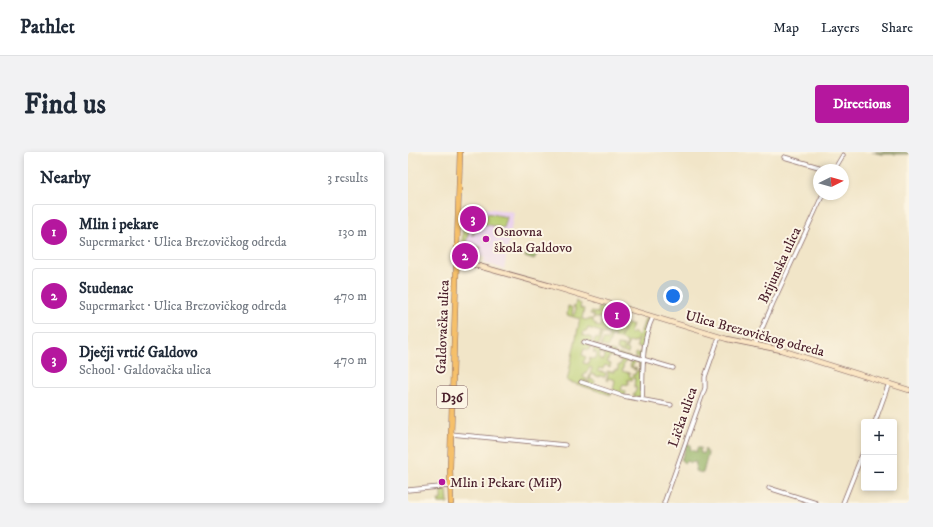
<!DOCTYPE html>
<html lang="en">
<head>
<meta charset="utf-8">
<style>
	body { margin:0; font-family:"IM FELL DW Pica",serif; background:#f2f2f3; color:#1f2937 }
	.controls { position:absolute; right:12px; bottom:12px; display:grid; overflow:hidden; border-radius:4px; box-shadow:0 2px 6px #0003 }
	.controls button { width:36px; height:36px; display:grid; place-items:center; padding:0; border:0; border-bottom:1px solid #e0e1e3; background:#fff; color:#1f2937; font:20px sans-serif }
	.compass { position:absolute; left:405px; top:12px; width:36px; height:36px; border-radius:50%; background:#fff; box-shadow:0 2px 6px #0003; rotate:85deg }
	.you { position:absolute; left:265px; top:144px; width:14px; height:14px; margin:-10px; border:3px solid #fff; border-radius:50%; background:#1a73e8; box-shadow:0 0 0 6px #1a73e833 }
	.badge { display:grid; place-items:center; width:26px; height:26px; border-radius:50%; background:#b5179e; color:#fff; font-size:13px; font-weight:700 }
	.pin { position:absolute; translate:-50% -50%; border:2px solid #fff; box-shadow:0 1px 4px #0006 }
	.list { margin:0; padding:0; list-style:none }
	h2 { display:flex; justify-content:space-between; align-items:center; height:52px; margin:0; padding:0 16px; font-size:17px }
	h2 small { font-size:13px; font-weight:400; color:#747a83 }
	.list li { display:grid; grid-template-columns:26px 1fr auto; gap:12px; align-items:center; box-sizing:border-box; height:56px; margin:0 8px 8px; padding:0 8px; border:1px solid #e0e1e3; border-radius:4px }
	.list b { display:block; font-size:15px; white-space:nowrap }
	.list p { margin:0; font-size:13px; white-space:nowrap; color:#747a83 }
	.list em { font-size:13px; font-style:normal; color:#747a83 }
	.map { position:relative; flex:none; width:501px; height:351px; overflow:hidden; border-radius:4px }
	header { display:flex; align-items:center; gap:24px; box-sizing:border-box; height:56px; padding:0 20px; background:#fff; border-bottom:1px solid #e0e1e3 }
	header strong { font-size:19px }
	nav { display:flex; gap:22px; margin-inline-start:auto; font-size:14px }
	.intro { display:flex; align-items:center; justify-content:space-between; box-sizing:border-box; height:96px; padding:0 24px }
	h1 { margin:0; font-size:28px }
	.button { padding:10px 18px; border-radius:4px; background:#b5179e; color:#fff; font-size:14px; font-weight:700 }
	main { display:flex; gap:24px; padding:0 24px }
	aside { flex:1; background:#fff; border-radius:4px; box-shadow:0 2px 6px #0003 }
	.map>svg:first-child { display:block }
	.built { fill:#ead1ed }
	.green { fill:#b9ce72; stroke:#82764e }
	.forest { fill:#92b164; stroke:#6e6848 }
	.lines { fill:none; stroke-linecap:round; stroke-linejoin:round }
	.street-casing { stroke:#846462; stroke-width:5 }
	.secondary-casing { stroke:#846462; stroke-width:6 }
	.primary-casing { stroke:#846462; stroke-width:6 }
	.street { stroke:#fff; stroke-width:3.5 }
	.secondary { stroke:#fbe6c4; stroke-width:4.5 }
	.primary { stroke:#f6c06b; stroke-width:5 }
	.poi-dot { fill:#b5179e; stroke:#fcf5e5; stroke-width:1.5 }
	.labels { text-anchor:middle; stroke-width:4; stroke-linejoin:round; paint-order:stroke }
	.shield { fill:#fcf5e5; stroke:#7f5f63; stroke-width:1 }
	.shield-label { font-size:13px; font-weight:bold; fill:#4a1f2b }
	.poi-label { font-size:14px; fill:#4a1f2b; stroke:#fcf5e5; text-anchor:start }
	.street-label { font-size:14px; fill:#4a1f2b; stroke:#fcf5e5 }
</style>
</head>
<body>
<header>
<strong>Pathlet</strong>
<nav><a>Map</a><a>Layers</a><a>Share</a></nav>
</header>
<div class="intro"><h1>Find us</h1><a class="button">Directions</a></div>
<main>
<aside>
<h2>Nearby<small>3 results</small></h2>
<ul class="list">
<li><span class="badge">1</span><div><b>Mlin i pekare</b><p>Supermarket · Ulica Brezovičkog odreda</p></div><em>130 m</em></li>
<li><span class="badge">2</span><div><b>Studenac</b><p>Supermarket · Ulica Brezovičkog odreda</p></div><em>470 m</em></li>
<li><span class="badge">3</span><div><b>Dječji vrtić Galdovo</b><p>School · Galdovačka ulica</p></div><em>470 m</em></li>
</ul>
</aside>
<div class="map">
<svg width="501" height="351" viewBox="0 0 501 351">
	<rect width="100%" height="100%" fill="#fcf5e5"/>
	<filter id="ink" filterUnits="userSpaceOnUse"><feTurbulence type="fractalNoise" baseFrequency=".025" numOctaves="2"/><feDisplacementMap in="SourceGraphic" scale="8" xChannelSelector="R" yChannelSelector="G"/><feConvolveMatrix kernelMatrix="1 2 1 2 8 2 1 2 1" color-interpolation-filters="sRGB"/></filter>
	<filter id="wash" filterUnits="userSpaceOnUse"><feTurbulence type="fractalNoise" baseFrequency=".012" numOctaves="4" result="noise"/><feDisplacementMap in="SourceGraphic" scale="16" xChannelSelector="R" yChannelSelector="G"/><feGaussianBlur stdDeviation="0.9" result="paint"/><feColorMatrix in="noise" values="0 0 0 0 0 0 0 0 0 0 0 0 0 0 0 0 0 1.4 0 .05"/><feComposite in="paint" operator="in"/></filter>
	<g filter="url(#wash)">
		<rect width="100%" height="100%" fill="#f1e5c8"/>
		<path class="built" d="M 56,53 L 106,60 L 96,117 L 76,111 L 77,106 L 72,103 L 72,97 L 54,93 Z"/>
		<path class="green" d="M 56,53 L 77,56 L 76,60 L 61,56 L 60,59 L 58,58 L 56,60 Z
			M 79,61 L 99,65 L 96,76 L 76,72 Z
			M 64,62 L 71,64 L 68,73 L 62,72 Z
			M 55,72 L 71,76 L 64,84 L 66,76 L 62,75 L 58,90 L 73,95 L 73,97 L 68,97 L 67,103 L 57,100 L 58,98 L 54,98 Z
			M 168,149 L 173,152 L 172,156 L 176,157 L 174,167 L 179,168 L 179,167 L 185,167 L 185,170 L 188,172 L 188,174 L 192,175 L 195,165 L 200,166 L 200,168 L 202,169 L 200,175 L 197,174 L 196,177 L 198,177 L 201,176 L 206,177 L 210,166 L 209,174 L 217,176 L 219,172 L 224,173 L 224,172 L 225,172 L 222,181 L 224,182 L 225,180 L 231,184 L 238,165 L 243,167 L 241,170 L 240,169 L 237,177 L 239,179 L 235,204 L 233,206 L 227,204 L 228,201 L 232,202 L 234,196 L 229,195 L 229,192 L 231,188 L 229,187 L 228,190 L 226,189 L 225,191 L 221,190 L 218,197 L 221,198 L 220,202 L 209,198 L 210,193 L 216,194 L 216,199 L 219,190 L 212,187 L 216,178 L 211,187 L 206,186 L 207,184 L 204,183 L 200,195 L 193,194 L 195,188 L 200,188 L 201,182 L 197,181 L 196,182 L 194,182 L 191,193 L 185,192 L 187,186 L 191,187 L 193,180 L 180,176 L 179,179 L 176,179 L 175,183 L 184,186 L 183,191 L 176,188 L 174,190 L 183,193 L 181,198 L 176,197 L 174,203 L 178,205 L 175,211 L 180,212 L 182,206 L 185,207 L 186,206 L 188,206 L 189,201 L 185,200 L 187,194 L 193,197 L 191,207 L 196,208 L 197,203 L 193,201 L 194,197 L 207,200 L 206,205 L 202,204 L 199,210 L 203,212 L 202,215 L 197,213 L 195,217 L 191,216 L 190,219 L 198,221 L 197,225 L 191,224 L 191,225 L 184,222 L 182,227 L 187,229 L 186,233 L 180,230 L 184,216 L 182,215 L 179,220 L 177,220 L 175,225 L 179,227 L 178,230 L 174,228 L 204,241 L 203,243 L 159,229 L 172,167 L 159,163 L 160,154 L 163,155 L 165,158 L 164,162 L 166,163 L 168,157 L 165,155 L 167,154 Z
			M 191,155 L 195,156 L 193,166 L 185,166 L 186,163 L 182,162 L 183,160 L 190,161 Z
			M 210,202 L 221,205 L 220,210 L 217,209 L 214,219 L 222,221 L 221,224 L 224,225 L 225,222 L 227,223 L 228,219 L 231,219 L 232,214 L 231,211 L 227,210 L 224,215 L 229,217 L 226,218 L 225,216 L 222,215 L 223,211 L 221,210 L 222,205 L 223,209 L 225,209 L 226,206 L 234,209 L 232,245 L 225,244 L 229,236 L 226,235 L 227,226 L 225,226 L 224,228 L 220,227 L 220,233 L 215,232 L 213,238 L 218,239 L 217,243 L 205,239 L 207,228 L 200,226 L 199,229 L 198,228 L 200,223 L 199,219 L 206,220 L 206,218 L 210,218 L 210,213 L 212,213 L 213,209 L 209,207 Z
			M 29,337 L 33,337 L 34,339 L 36,337 L 39,338 L 40,351 L 31,351 L 30,348 L 33,348 L 33,339 L 29,339 Z"/>
		<path class="forest" d="M 464,0 L 501,0 L 501,2 L 473,2 Z
			M 119,96 L 131,98 L 126,108 L 117,105 Z
			M 281,292 L 283,293 L 282,297 L 288,300 L 289,296 L 293,296 L 292,300 L 295,302 L 297,297 L 300,302 L 295,321 L 287,319 L 288,310 L 282,311 L 279,309 L 276,311 L 273,308 L 277,298 L 278,293 Z"/>
	</g>
	<g filter="url(#ink)">
		<g class="lines">
			<g class="street-casing">
				<path id="street" d="M 376,5 L 421,18
					M 426,18 L 435,3
					M 216,160 L 216,159
					M 176,190 L 265,216
					M 347,193 L 365,151 L 415,42
					M 173,230 L 215,244 L 263,253
					M 234,247 C 236,219 232,191 245,165
					M 467,270 L 481,231
					M 43,282 L 157,293
					M 361,336 L 408,351
					M 0,338 L 42,334
					M 256,351 L 297,236 L 297,225 L 311,185
					M 435,351 L 456,298"/>
			</g>
			<g class="secondary-casing">
				<path id="secondary" d="M 49,108 L 143,134 L 319,187 L 373,198 L 501,238"/>
			</g>
			<g class="primary-casing">
				<path id="primary" d="M 43,351 L 42,316 L 52,0"/>
			</g>
			<use href="#street" class="street"/>
			<use href="#secondary" class="secondary"/>
			<use href="#primary" class="primary"/>
		</g>
	</g>
	<g class="poi-dot">
		<circle cx="78" cy="87" r="4"/>
		<circle cx="34" cy="330" r="4"/>
	</g>
	<g class="labels">
		<rect class="shield" x="29" y="234" width="30" height="22" rx="3"/>
		<g class="shield-label">
			<text x="44" y="250">D36</text>
		</g>
		<g class="poi-label">
			<text x="86" y="84">Osnovna<tspan x="86" dy="16">škola Galdovo</tspan></text>
			<text x="42" y="335">Mlin i Pekare (MiP)</text>
		</g>
		<g class="street-label">
			<text transform="translate(371 113) rotate(-65)" y="5">Brijunska ulica</text>
			<text transform="translate(34 175) rotate(-88)" y="5">Galdovačka ulica</text>
			<text transform="translate(347 181) rotate(15)" y="5">Ulica Brezovičkog odreda</text>
			<text transform="translate(274 265) rotate(-71)" y="5">Lička ulica</text>
		</g>
	</g>
</svg>
<div class="controls">
<button>+</button>
<button>−</button>
</div>
<svg class="compass" viewBox="-18 -18 36 36"><path d="M0-13l5 13h-10z" fill="#e53935"/><path d="M0 13l5-13h-10z" fill="#747a83"/></svg>
<div class="you"></div>
<div class="pin badge" style="left:209px;top:163px">1</div>
<div class="pin badge" style="left:57px;top:104px">2</div>
<div class="pin badge" style="left:65px;top:67px">3</div>
</div>
</main>
</body>
</html>
